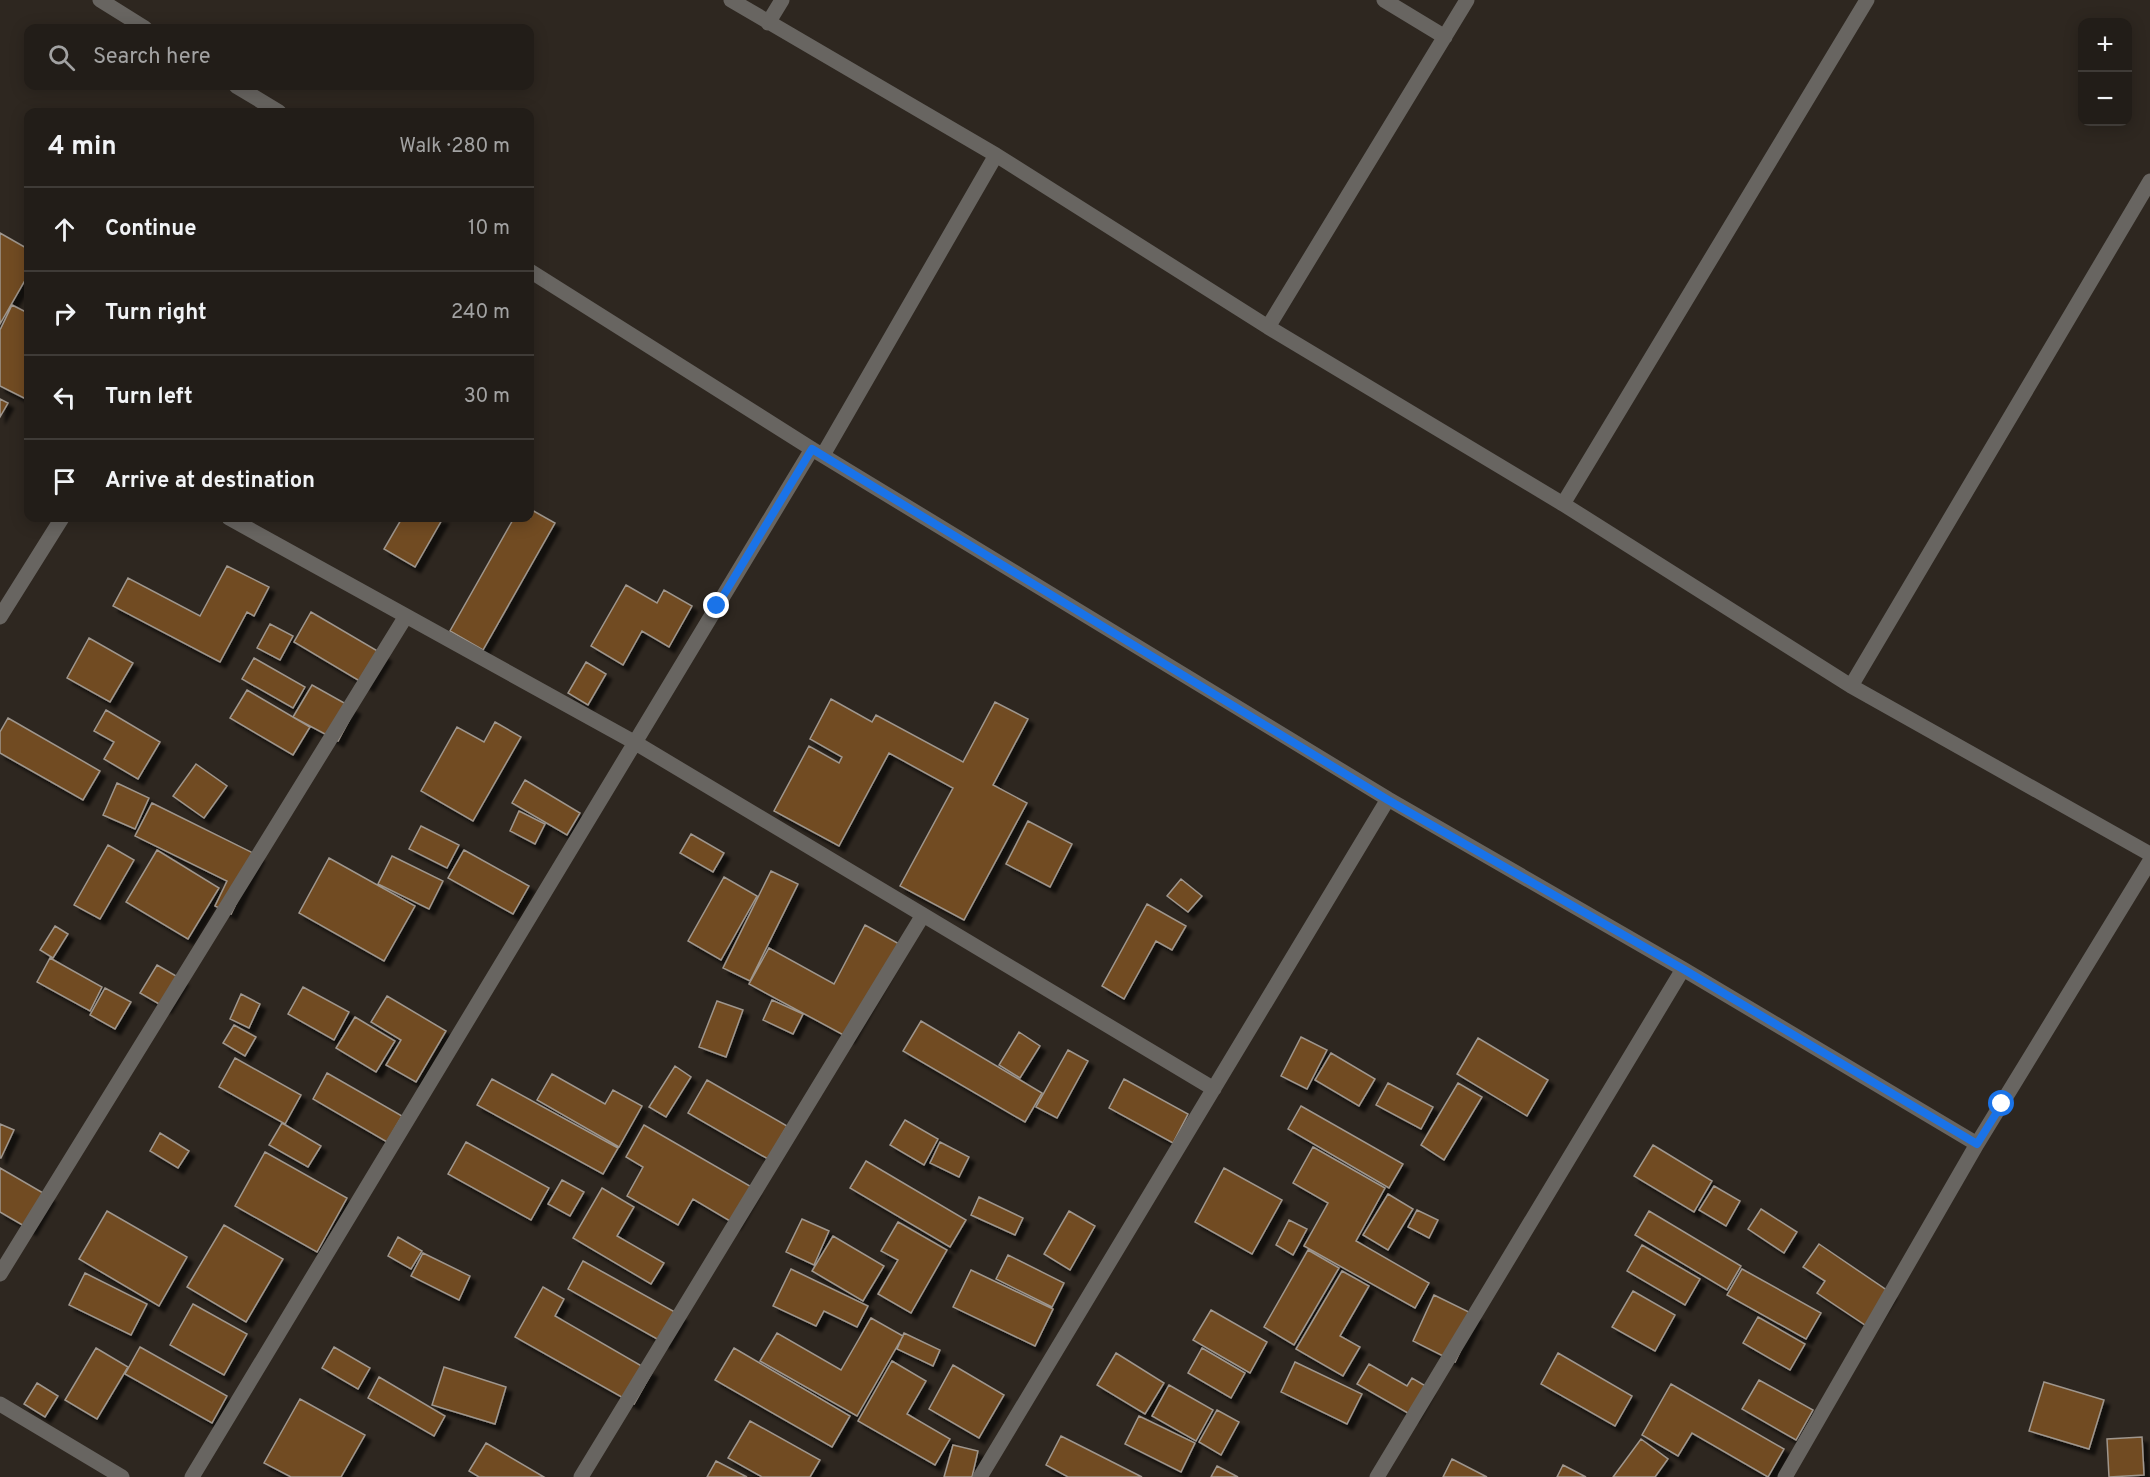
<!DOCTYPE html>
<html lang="en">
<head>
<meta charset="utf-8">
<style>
	body { margin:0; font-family:Overpass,sans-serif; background:#2a2621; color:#f1f3f6 }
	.controls { position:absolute; right:18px; top:18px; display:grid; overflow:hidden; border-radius:12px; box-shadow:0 3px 15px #0003 }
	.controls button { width:54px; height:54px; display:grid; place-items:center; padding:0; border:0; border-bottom:2px solid #3f3b37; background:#221d18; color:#f1f3f6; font:30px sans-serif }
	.stop { position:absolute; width:18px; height:18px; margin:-14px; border:4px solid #1a73e8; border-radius:50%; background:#fff }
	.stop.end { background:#1a73e8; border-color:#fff; box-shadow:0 2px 6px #0008 }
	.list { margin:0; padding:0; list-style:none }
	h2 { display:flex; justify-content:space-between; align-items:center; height:78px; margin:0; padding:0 24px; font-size:26px }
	h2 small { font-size:20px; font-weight:400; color:#a2a2a2 }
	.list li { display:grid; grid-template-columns:39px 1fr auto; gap:18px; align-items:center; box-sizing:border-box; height:84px; padding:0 24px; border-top:2px solid #3f3b37 }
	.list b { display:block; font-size:22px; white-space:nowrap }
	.list em { font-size:20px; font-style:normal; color:#a2a2a2 }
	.icon { flex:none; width:33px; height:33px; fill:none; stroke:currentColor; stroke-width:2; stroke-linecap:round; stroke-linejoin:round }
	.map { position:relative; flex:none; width:2150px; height:1477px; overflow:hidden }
	.search { position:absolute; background:#221d18; box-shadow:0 3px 15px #0003; left:24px; top:24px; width:510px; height:66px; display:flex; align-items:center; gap:15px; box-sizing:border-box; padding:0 21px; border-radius:12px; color:#a2a2a2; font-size:22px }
	.panel { position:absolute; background:#221d18; box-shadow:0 3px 15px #0003; left:24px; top:108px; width:510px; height:414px; border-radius:12px }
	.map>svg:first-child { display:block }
	.building { fill:#714b20; stroke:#9f968d; stroke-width:1.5; filter:url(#shadow) }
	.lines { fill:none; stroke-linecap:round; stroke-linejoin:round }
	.minor { stroke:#686561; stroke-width:15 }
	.route { stroke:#1a73e8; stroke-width:8 }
</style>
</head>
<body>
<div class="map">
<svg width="2150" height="1477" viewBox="0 0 2150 1477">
	<defs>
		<filter id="shadow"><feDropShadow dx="5.5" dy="5.5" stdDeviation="1.5" flood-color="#0009"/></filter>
	</defs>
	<rect width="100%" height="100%" fill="#2e2720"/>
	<path class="building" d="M 0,233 L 28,249 L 28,275 L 0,324 Z
		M 12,305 L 28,313 L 28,400 L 0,386 L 0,330 Z
		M 0,399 L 8,403 L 0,417 Z
		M 530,509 L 555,523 L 483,650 L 450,631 L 514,518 L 530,518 Z
		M 402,518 L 443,518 L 415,567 L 384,549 Z
		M 227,566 L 269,587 L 254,616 L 247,612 L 220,662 L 113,606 L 128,578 L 200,616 Z
		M 626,585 L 657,603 L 664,590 L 692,606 L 669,647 L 642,631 L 623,665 L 591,646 Z
		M 311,612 L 386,656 L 368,686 L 294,642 Z
		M 270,624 L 293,636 L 280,660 L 257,648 Z
		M 89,638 L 133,663 L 110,702 L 67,678 Z
		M 254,658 L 305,687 L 293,708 L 242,679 Z
		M 586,662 L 606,674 L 588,705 L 568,693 Z
		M 312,685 L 355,709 L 338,741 L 293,717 Z
		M 247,690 L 310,727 L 293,755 L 230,718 Z
		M 831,699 L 872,722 L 876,715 L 963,762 L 995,702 L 1028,719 L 993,785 L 1027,803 L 964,920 L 900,886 L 953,788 L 889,753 L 839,846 L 774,811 L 809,746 L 839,763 L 842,757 L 810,739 Z
		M 106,710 L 160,742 L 138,779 L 104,759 L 114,742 L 94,731 Z
		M 8,718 L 100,771 L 83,800 L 0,753 L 0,732 Z
		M 495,722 L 521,737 L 473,821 L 421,791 L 457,727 L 484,742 Z
		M 196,764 L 227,786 L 204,818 L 173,796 Z
		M 525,780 L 580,813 L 567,835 L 512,803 Z
		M 117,783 L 149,798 L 135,829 L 103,815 Z
		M 152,803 L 259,856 L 231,914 L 215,906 L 227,881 L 135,836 Z
		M 519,811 L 545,824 L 535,844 L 510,831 Z
		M 1028,821 L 1072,844 L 1050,887 L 1006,864 Z
		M 421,826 L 459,845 L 447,868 L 409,849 Z
		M 691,834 L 724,853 L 713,872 L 680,853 Z
		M 108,845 L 134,860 L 100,919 L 74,905 Z
		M 157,850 L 219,888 L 188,939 L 126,902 Z
		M 464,850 L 529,886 L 513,914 L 448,878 Z
		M 392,856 L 443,881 L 429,909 L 378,884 Z
		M 329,858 L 415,906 L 384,961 L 299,913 Z
		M 771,871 L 798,884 L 750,981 L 723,968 Z
		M 724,877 L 757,896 L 721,960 L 688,941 Z
		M 1181,879 L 1202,896 L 1188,912 L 1167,896 Z
		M 1147,904 L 1186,926 L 1172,950 L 1156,941 L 1124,999 L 1102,986 Z
		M 865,925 L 901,945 L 849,1038 L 749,984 L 769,948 L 834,984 Z
		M 55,926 L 68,934 L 53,958 L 40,950 Z
		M 50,958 L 102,987 L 90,1011 L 37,982 Z
		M 157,965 L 183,980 L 166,1008 L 140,993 Z
		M 303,987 L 349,1012 L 334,1040 L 288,1014 Z
		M 105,988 L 131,1002 L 115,1029 L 90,1015 Z
		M 241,994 L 260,1004 L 249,1028 L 230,1019 Z
		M 387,996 L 446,1031 L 416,1082 L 386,1065 L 401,1040 L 371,1022 Z
		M 772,1000 L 803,1014 L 793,1034 L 763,1020 Z
		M 717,1001 L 743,1010 L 726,1057 L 699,1047 Z
		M 355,1017 L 395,1041 L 376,1072 L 336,1048 Z
		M 921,1021 L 1042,1093 L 1025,1122 L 903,1051 Z
		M 234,1025 L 256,1037 L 245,1056 L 223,1043 Z
		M 1019,1032 L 1040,1046 L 1020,1078 L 999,1065 Z
		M 1301,1037 L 1327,1050 L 1307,1089 L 1281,1076 Z
		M 1478,1038 L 1548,1080 L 1527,1116 L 1457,1074 Z
		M 1068,1050 L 1088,1061 L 1057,1118 L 1036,1107 Z
		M 1331,1053 L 1375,1079 L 1359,1106 L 1315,1080 Z
		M 235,1058 L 301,1095 L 285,1124 L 219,1087 Z
		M 675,1066 L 691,1077 L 666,1117 L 649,1107 Z
		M 327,1073 L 402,1116 L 387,1142 L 313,1099 Z
		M 552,1074 L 605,1104 L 613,1090 L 642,1106 L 619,1147 L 537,1100 Z
		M 492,1079 L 618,1148 L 603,1174 L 477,1105 Z
		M 1124,1079 L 1188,1114 L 1173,1143 L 1109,1108 Z
		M 707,1080 L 787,1126 L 768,1159 L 688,1113 Z
		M 1388,1083 L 1433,1107 L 1421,1129 L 1376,1105 Z
		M 1458,1083 L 1482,1097 L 1444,1160 L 1421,1145 Z
		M 1301,1106 L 1403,1164 L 1389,1188 L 1288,1129 Z
		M 905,1120 L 938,1139 L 924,1165 L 890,1145 Z
		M 282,1123 L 321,1146 L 308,1167 L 269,1145 Z
		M 0,1124 L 14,1130 L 1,1158 L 0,1158 Z
		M 644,1125 L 755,1189 L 735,1224 L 693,1199 L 678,1225 L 627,1196 L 643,1167 L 626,1157 Z
		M 160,1133 L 189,1151 L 178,1168 L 150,1151 Z
		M 466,1142 L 549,1188 L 531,1220 L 448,1174 Z
		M 940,1142 L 969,1157 L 959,1177 L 930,1163 Z
		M 1653,1145 L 1712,1181 L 1694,1212 L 1634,1176 Z
		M 1313,1147 L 1385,1188 L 1356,1241 L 1429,1283 L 1415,1308 L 1304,1246 L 1328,1203 L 1293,1183 Z
		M 265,1152 L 347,1198 L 317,1252 L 235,1206 Z
		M 866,1161 L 966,1220 L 950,1247 L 850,1188 Z
		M 0,1168 L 50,1197 L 31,1230 L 0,1212 Z
		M 1224,1168 L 1282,1200 L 1252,1254 L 1195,1222 Z
		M 562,1180 L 584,1192 L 570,1216 L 548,1204 Z
		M 1714,1186 L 1740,1201 L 1726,1226 L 1699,1210 Z
		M 602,1188 L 634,1207 L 617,1236 L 664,1263 L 651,1284 L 573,1238 Z
		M 1388,1194 L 1413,1209 L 1388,1250 L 1363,1235 Z
		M 979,1197 L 1023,1218 L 1015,1235 L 971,1215 Z
		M 1761,1209 L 1797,1232 L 1784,1253 L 1748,1229 Z
		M 1417,1210 L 1438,1220 L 1429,1238 L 1408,1227 Z
		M 107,1211 L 187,1257 L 159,1306 L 79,1259 Z
		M 1069,1211 L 1095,1226 L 1070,1270 L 1044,1254 Z
		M 1649,1211 L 1741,1266 L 1727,1290 L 1635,1235 Z
		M 802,1219 L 829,1231 L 814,1265 L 786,1252 Z
		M 1289,1220 L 1307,1229 L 1293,1255 L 1276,1245 Z
		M 898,1222 L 947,1250 L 911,1313 L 878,1294 L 898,1260 L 881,1251 Z
		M 224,1225 L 283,1259 L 246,1322 L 187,1287 Z
		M 833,1236 L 884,1266 L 863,1301 L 812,1271 Z
		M 398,1237 L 422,1251 L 411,1269 L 388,1256 Z
		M 1819,1244 L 1891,1293 L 1868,1327 L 1817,1293 L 1825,1281 L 1803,1267 Z
		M 1642,1245 L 1700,1279 L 1685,1305 L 1627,1271 Z
		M 1308,1250 L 1339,1268 L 1294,1345 L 1264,1327 Z
		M 423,1253 L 470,1276 L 459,1300 L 411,1276 Z
		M 1008,1255 L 1064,1283 L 1052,1307 L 996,1279 Z
		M 583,1261 L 682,1316 L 666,1344 L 568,1289 Z
		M 791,1269 L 868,1306 L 857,1327 L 824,1311 L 816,1326 L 773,1306 Z
		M 1742,1269 L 1821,1313 L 1806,1339 L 1727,1295 Z
		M 971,1270 L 1053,1309 L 1035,1346 L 953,1307 Z
		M 1342,1271 L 1369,1286 L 1340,1336 L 1360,1347 L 1343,1376 L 1296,1349 Z
		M 85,1273 L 147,1304 L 131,1335 L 69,1305 Z
		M 543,1287 L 564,1299 L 555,1316 L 652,1372 L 634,1404 L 515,1337 Z
		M 1633,1291 L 1675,1315 L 1655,1351 L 1612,1327 Z
		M 1434,1295 L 1477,1316 L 1455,1362 L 1413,1341 Z
		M 193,1304 L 247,1334 L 224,1375 L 170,1345 Z
		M 1211,1310 L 1267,1342 L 1250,1373 L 1193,1340 Z
		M 1758,1317 L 1805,1344 L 1790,1370 L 1743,1343 Z
		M 871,1318 L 903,1336 L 857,1416 L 760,1361 L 777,1333 L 841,1370 Z
		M 904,1333 L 940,1350 L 933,1366 L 897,1349 Z
		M 140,1347 L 227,1396 L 212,1423 L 125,1374 Z
		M 334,1347 L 370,1368 L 358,1389 L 322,1368 Z
		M 96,1348 L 128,1367 L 97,1419 L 65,1400 Z
		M 734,1348 L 850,1416 L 832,1447 L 715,1380 Z
		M 1202,1348 L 1245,1373 L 1231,1398 L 1188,1373 Z
		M 1116,1353 L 1164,1383 L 1145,1414 L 1097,1385 Z
		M 1558,1353 L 1632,1396 L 1615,1426 L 1541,1384 Z
		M 892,1361 L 926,1381 L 907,1414 L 950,1439 L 935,1465 L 858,1421 Z
		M 1295,1362 L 1362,1394 L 1347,1424 L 1281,1392 Z
		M 1369,1364 L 1407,1386 L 1412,1378 L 1429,1388 L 1413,1416 L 1357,1384 Z
		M 953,1365 L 1004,1395 L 979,1438 L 929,1409 Z
		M 444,1367 L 506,1387 L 495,1424 L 432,1405 Z
		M 379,1377 L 445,1416 L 434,1436 L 368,1398 Z
		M 1759,1380 L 1813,1410 L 1796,1440 L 1742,1409 Z
		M 2044,1382 L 2104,1400 L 2089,1449 L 2029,1431 Z
		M 37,1383 L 58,1396 L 45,1417 L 24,1404 Z
		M 1671,1384 L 1784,1449 L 1768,1477 L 1692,1433 L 1678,1456 L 1642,1435 Z
		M 1169,1385 L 1213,1410 L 1196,1441 L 1152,1416 Z
		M 300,1399 L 365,1435 L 341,1477 L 291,1477 L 264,1463 Z
		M 1217,1410 L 1239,1422 L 1221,1455 L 1199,1442 Z
		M 1139,1416 L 1195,1443 L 1181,1472 L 1125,1444 Z
		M 750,1421 L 820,1460 L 810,1477 L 762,1477 L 728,1458 Z
		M 1061,1436 L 1142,1477 L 1068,1477 L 1046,1465 Z
		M 2142,1437 L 2144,1475 L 2109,1477 L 2107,1439 Z
		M 1641,1439 L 1668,1459 L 1655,1477 L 1613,1477 Z
		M 486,1443 L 544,1477 L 479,1477 L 469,1471 Z
		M 953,1445 L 978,1451 L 972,1477 L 944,1477 Z
		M 1452,1459 L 1487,1477 L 1443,1477 Z
		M 716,1461 L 747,1477 L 707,1477 Z
		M 1563,1465 L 1586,1477 L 1557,1477 Z
		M 1217,1466 L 1238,1477 L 1211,1477 Z"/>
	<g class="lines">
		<path class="minor" d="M 100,0 L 145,28
			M 731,0 L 996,155 L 1268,327 L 1563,504 L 1851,686 L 2150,854
			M 1384,0 L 1445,37
			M 768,23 L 782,0
			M 236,86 L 279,112
			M 530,271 L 812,449 L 1388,799 L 1683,969 L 1977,1144
			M 1268,327 L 1467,0
			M 823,455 L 996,155
			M 1563,504 L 1867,0
			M 229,518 L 634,742 L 1214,1089
			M 0,617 L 62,518
			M 1851,686 L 2150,181
			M 0,1274 L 406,616
			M 0,1404 L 122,1477
			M 192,1477 L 812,449
			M 581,1477 L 923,915
			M 980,1477 L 1388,799
			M 1377,1477 L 1683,969
			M 1785,1477 L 1977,1144 L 2150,861"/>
	</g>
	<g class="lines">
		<path class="route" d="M 717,606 L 812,449 L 1388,800 L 1683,969 L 1977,1144 L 2002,1104"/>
	</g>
</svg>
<div class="controls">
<button>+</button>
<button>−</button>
</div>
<div class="stop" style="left:2002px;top:1104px"></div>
<div class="stop end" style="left:717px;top:606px"></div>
<div class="search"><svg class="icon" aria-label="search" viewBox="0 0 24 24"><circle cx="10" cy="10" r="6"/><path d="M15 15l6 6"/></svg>Search here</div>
<section class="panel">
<h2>4 min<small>Walk · 280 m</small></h2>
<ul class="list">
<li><svg class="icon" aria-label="ahead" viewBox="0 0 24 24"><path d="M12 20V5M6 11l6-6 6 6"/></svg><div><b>Continue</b></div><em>10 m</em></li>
<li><svg class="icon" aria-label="right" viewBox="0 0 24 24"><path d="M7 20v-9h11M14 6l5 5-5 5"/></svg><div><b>Turn right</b></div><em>240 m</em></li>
<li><svg class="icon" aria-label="left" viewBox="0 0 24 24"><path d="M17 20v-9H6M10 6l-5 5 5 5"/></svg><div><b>Turn left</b></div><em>30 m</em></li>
<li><svg class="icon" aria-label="arrive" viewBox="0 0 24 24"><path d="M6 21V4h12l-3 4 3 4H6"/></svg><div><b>Arrive at destination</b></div></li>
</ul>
</section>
</div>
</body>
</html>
